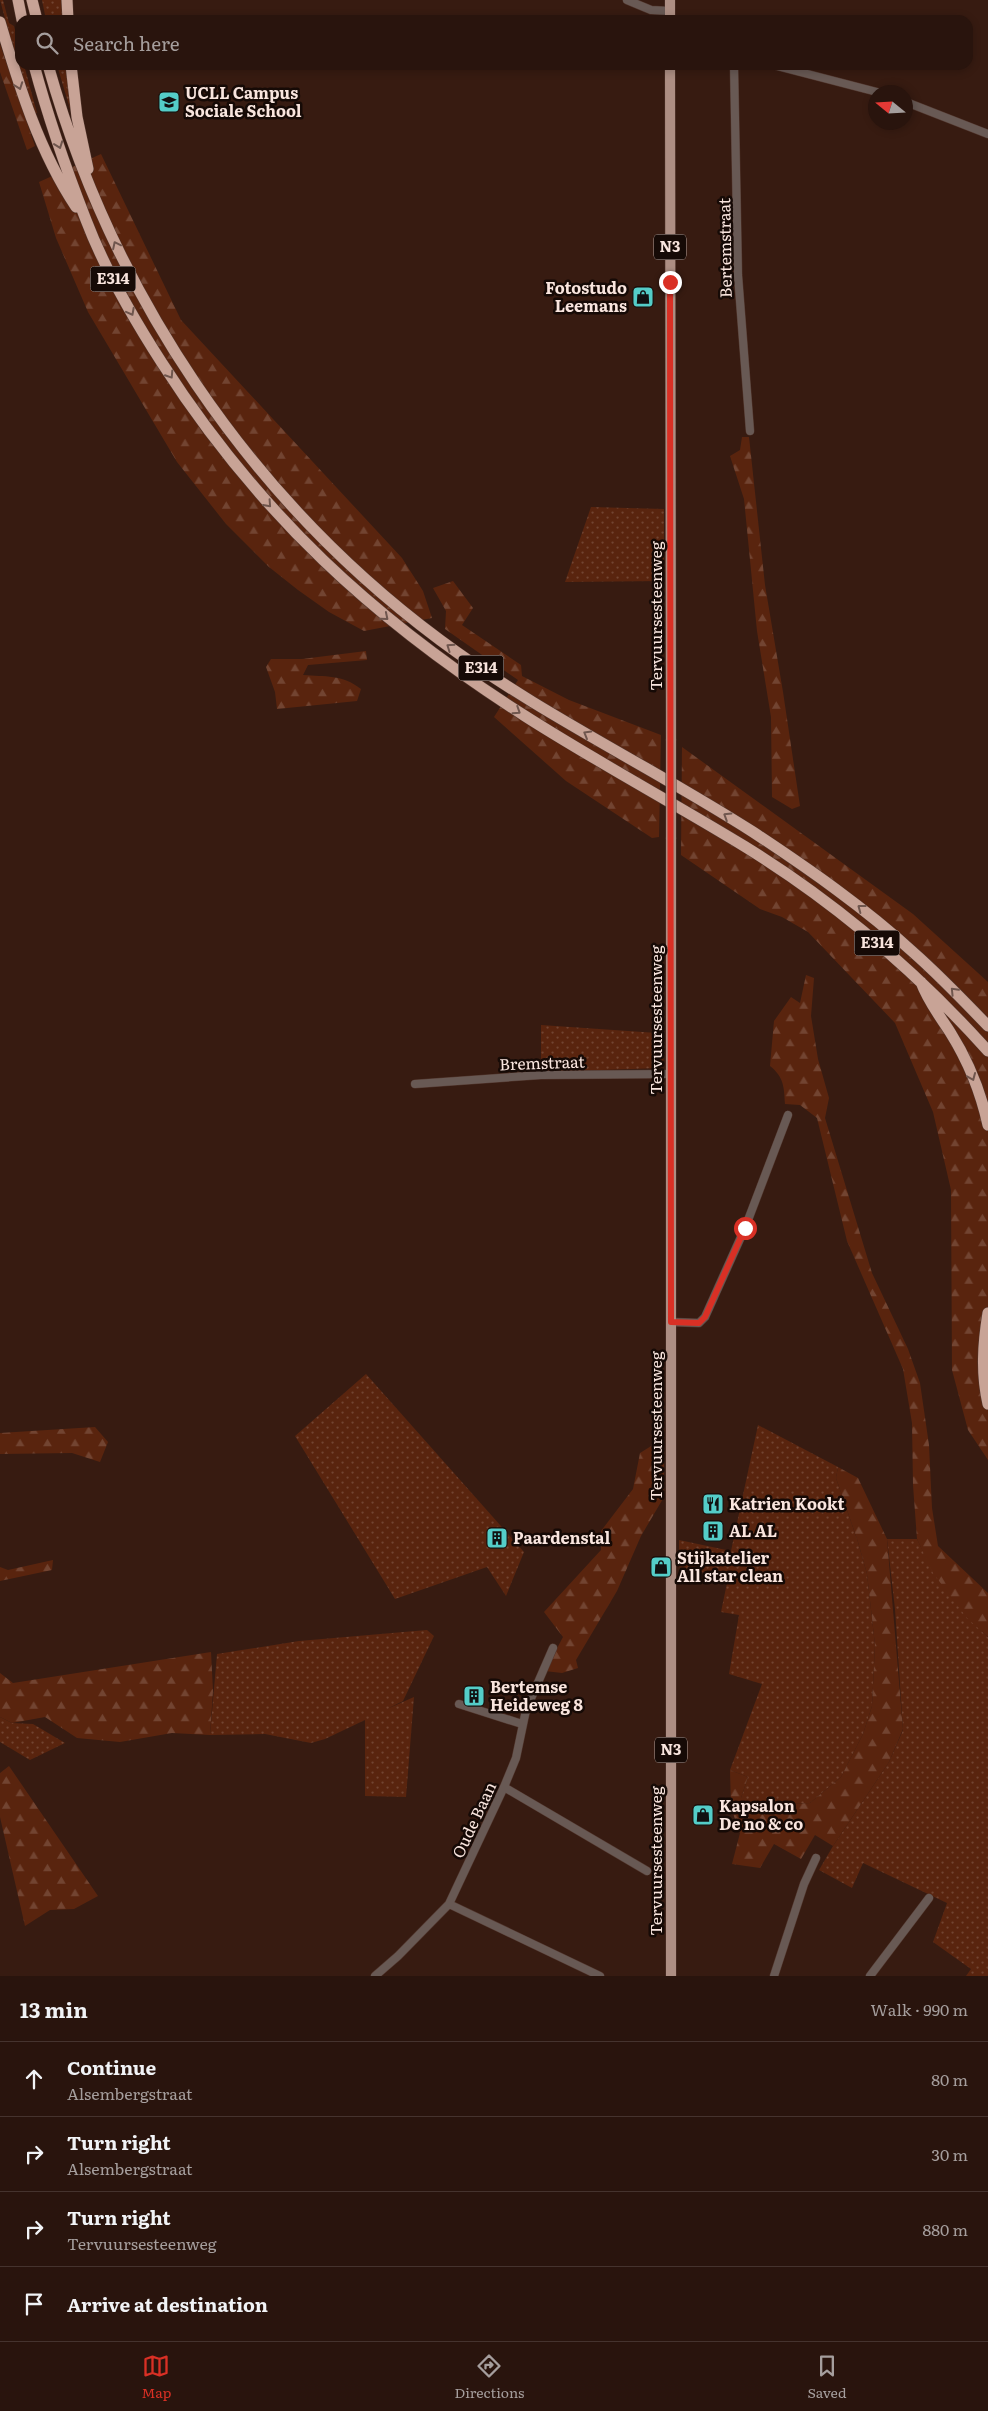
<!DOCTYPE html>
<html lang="en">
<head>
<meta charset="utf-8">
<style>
	body { margin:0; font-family:Literata,serif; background:#35211b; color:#f1f3f6 }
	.compass { position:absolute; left:868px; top:85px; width:45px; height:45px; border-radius:50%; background:#29140d; box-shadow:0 2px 8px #0003; rotate:288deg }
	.stop { position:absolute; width:15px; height:15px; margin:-11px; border:4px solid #d93025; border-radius:50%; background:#fff }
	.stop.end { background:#d93025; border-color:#fff; box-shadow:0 1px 5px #0008 }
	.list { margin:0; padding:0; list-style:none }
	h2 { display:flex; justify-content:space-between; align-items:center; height:65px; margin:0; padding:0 20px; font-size:21px }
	h2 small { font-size:16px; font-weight:400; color:#a59e9d }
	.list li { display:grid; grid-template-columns:32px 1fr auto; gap:15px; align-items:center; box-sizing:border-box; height:75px; padding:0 20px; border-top:1px solid #45332e }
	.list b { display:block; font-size:19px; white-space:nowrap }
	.list p { margin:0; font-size:16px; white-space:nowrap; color:#a59e9d }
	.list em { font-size:16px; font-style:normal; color:#a59e9d }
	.icon { flex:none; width:28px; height:28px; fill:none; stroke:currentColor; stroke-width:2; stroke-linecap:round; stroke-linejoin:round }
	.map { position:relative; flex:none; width:988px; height:1976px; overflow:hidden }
	.search { position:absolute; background:#29140d; box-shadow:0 2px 8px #0003; left:15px; right:15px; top:15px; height:55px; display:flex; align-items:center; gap:12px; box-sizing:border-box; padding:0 18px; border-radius:15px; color:#a59e9d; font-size:19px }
	.sheet { height:365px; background:#29140d }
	nav { display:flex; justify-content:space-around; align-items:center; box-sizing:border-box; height:70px; border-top:1px solid #45332e; background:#29140d; font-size:14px; color:#a59e9d }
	nav a { display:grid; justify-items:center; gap:2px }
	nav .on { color:#d93025 }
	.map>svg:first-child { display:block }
	.green { fill:url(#green-dots) }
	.forest { fill:url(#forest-firs) }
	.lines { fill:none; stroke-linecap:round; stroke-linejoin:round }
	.minor-casing { stroke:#52372e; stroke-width:9 }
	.major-casing { stroke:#52372e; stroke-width:11 }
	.highway-casing { stroke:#52372e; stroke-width:12 }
	.minor { stroke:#685954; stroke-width:8 }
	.major { stroke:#ad8e83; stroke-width:10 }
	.highway { stroke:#c8a396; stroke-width:11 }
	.major-bridge-casing { stroke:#52372e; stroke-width:11; stroke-linecap:butt }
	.major-bridge { stroke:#ad8e83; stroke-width:10 }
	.oneway { stroke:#6f564e }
	.route { stroke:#d93025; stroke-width:6 }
	.labels { text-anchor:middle; stroke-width:5; stroke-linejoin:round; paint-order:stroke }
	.shield { fill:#160a06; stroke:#b5a39d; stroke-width:1 }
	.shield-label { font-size:15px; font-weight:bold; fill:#f9e5de }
	.poi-label { font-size:16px; font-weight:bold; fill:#f9e5de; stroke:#160a06; text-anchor:start }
	.street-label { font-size:16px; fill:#f9e5de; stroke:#160a06 }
</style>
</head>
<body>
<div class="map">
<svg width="988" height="1976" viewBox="0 0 988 1976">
	<defs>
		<pattern id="green-dots" width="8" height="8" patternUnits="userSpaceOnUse" patternTransform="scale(1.25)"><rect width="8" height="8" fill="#59240e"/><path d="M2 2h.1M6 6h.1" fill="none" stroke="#724431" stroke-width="1.8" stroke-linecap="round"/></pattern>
		<pattern id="forest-firs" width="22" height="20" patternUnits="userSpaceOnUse" patternTransform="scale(1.25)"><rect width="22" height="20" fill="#59240e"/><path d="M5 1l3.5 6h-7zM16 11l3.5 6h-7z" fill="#724431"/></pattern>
	</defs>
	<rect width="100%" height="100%" fill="#371b11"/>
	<path class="green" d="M 0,0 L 3,0 L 9,23 L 14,26 L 20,48 L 20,65 L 24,65 L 37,113 L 34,114 L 20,73 Z
		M 42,0 L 63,0 L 65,20 L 46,20 Z
		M 57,65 L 68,65 L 72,109 L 70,109 Z
		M 591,507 L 664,509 L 664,581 L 565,582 Z
		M 541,1025 L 657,1033 C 659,1046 666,1055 662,1068 L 541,1072 Z
		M 366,1374 L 524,1552 L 506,1596 L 487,1567 L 395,1599 L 295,1436 Z
		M 758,1425 L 838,1467 L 836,1478 L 858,1542 L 867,1574 L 875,1645 L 872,1706 L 863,1734 L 841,1777 L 810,1803 L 791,1804 L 753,1820 L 743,1817 L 741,1798 L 748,1777 L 730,1770 L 762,1684 L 729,1674 L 739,1615 L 721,1612 L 728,1578 L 679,1567 L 679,1540 L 731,1551 Z
		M 887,1539 L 917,1539 C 936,1578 956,1607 988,1637 L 988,1976 L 966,1976 L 971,1969 L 933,1942 L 947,1903 L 863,1863 L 852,1888 L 819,1870 L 833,1846 L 889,1762 L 903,1730 L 895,1609 Z
		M 427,1630 L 434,1636 L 403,1701 L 387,1709 L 414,1697 L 406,1797 L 365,1796 L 365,1720 L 325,1739 L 311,1743 L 265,1734 L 210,1735 L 217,1654 L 299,1641 Z
		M 0,1717 L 12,1723 L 33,1724 L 65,1743 L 30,1760 L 0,1742 Z"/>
	<path class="forest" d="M 0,44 L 35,146 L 27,150 L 0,72 Z
		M 101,154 L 181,320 L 402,558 L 423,591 L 432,618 L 364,631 L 329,612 L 298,590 L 269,567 L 226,524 L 177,462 L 88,312 L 56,238 L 39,182 Z
		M 742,437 L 749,437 L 765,585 L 783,692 L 800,806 L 792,809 L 772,797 L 771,717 L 757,631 L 744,499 L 730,456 L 740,450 Z
		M 453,581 L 473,608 L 462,625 L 521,665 L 522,676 L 569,700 L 661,735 L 659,837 L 652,838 L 566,781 L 494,717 L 518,680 L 445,629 L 446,611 L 433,588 Z
		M 366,651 L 367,660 L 308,665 L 303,675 C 325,677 342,674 361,689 L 357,701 L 277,709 L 275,692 L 266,667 L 271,659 L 302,659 Z
		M 682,747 L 913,914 L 988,982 L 988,1460 L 968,1430 L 952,1370 L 951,1190 L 933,1112 L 895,1023 L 808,932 L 782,917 L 760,909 L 681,855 Z
		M 806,975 L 814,978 L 811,1016 L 818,1059 L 829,1098 L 825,1118 L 872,1273 L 908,1349 L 920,1383 L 929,1445 L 932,1508 L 938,1546 L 988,1593 L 988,1637 L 967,1618 L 933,1573 L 917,1539 L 913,1485 L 912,1423 L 903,1369 L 847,1241 L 817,1118 L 800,1105 L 785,1104 C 784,1087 784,1077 770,1066 L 774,1021 L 791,997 L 800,1003 Z
		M 95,1427 L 108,1442 L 100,1462 L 72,1453 L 0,1454 L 0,1433 Z
		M 664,1438 L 664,1497 L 641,1536 L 617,1591 L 576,1660 L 578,1668 L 562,1673 L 545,1671 L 563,1637 L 544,1612 L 601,1550 L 601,1531 L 633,1489 L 640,1453 Z
		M 838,1467 L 858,1478 L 887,1539 L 903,1729 L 889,1762 L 833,1846 L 815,1835 L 801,1859 L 774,1844 L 760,1868 L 732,1864 L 740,1833 L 731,1808 L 730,1770 L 748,1777 L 741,1798 L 749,1801 L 743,1817 L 753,1820 L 764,1805 L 810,1803 L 841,1777 L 863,1734 L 872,1706 L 875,1645 L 867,1574 L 858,1542 L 836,1478 Z
		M 53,1560 L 52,1570 L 0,1581 L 0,1567 L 8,1570 Z
		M 211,1652 L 213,1691 L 210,1735 L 172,1733 L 120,1742 L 77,1738 L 45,1717 L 12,1723 L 0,1717 L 0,1673 L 13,1683 Z
		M 9,1766 L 98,1896 L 74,1909 L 50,1910 L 25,1926 L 0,1817 L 0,1773 Z"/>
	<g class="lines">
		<g class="minor-casing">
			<path id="minor" d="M 627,0 L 651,10 L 670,11
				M 734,65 L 738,275 L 750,431
				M 773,65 L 877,92
				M 906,102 L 988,134
				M 415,1084 L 541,1075 L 671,1074
				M 671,1322 L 699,1323 L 705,1317 L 745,1228 L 788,1115
				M 459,1704 L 522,1724
				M 504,1787 L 647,1871
				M 449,1904 L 600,1976
				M 375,1976 L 398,1956 L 449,1904 L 504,1787 L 516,1758 L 526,1710 L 553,1648
				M 774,1976 L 804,1884 L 816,1858
				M 870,1976 L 929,1898"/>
		</g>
		<g class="major-casing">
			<path id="major" d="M 670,20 L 670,0
				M 670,65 L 671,739
				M 671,839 L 671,1976"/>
		</g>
		<g class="highway-casing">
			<path id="highway" d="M 18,0 L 22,20
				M 32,0 L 37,20
				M 67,0 L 68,20
				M 0,22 C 19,86 39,151 76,207
				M 34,65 C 48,117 66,169 86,220 C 105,270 133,318 162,363 C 259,514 374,620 525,716 C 597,762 672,802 744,846 C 835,902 917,972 988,1051
				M 48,65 C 112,293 249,498 440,640 C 538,713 650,766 753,832 C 809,869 865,908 914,953 C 940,976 964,1001 988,1026
				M 71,65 L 77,117 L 88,169
				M 921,982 C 928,1001 939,1015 950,1032 C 967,1059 981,1093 988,1125
				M 988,1313 C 983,1344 981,1373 988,1404"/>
		</g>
		<use href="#minor" class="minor"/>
		<use href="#major" class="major"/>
		<use href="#highway" class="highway"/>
		<g class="major-bridge-casing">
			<path id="major-bridge" d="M 671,839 L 671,739"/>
		</g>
		<use href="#major-bridge" class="major-bridge"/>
	</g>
	<defs><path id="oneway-chevron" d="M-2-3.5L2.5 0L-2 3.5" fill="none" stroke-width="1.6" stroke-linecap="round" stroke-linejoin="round" transform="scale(1.25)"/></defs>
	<g class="oneway">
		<use href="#oneway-chevron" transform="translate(19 86) rotate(70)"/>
		<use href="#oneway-chevron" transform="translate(59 145) rotate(70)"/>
		<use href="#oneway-chevron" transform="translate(116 245) rotate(-116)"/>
		<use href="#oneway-chevron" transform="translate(131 312) rotate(62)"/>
		<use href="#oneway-chevron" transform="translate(170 375) rotate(57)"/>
		<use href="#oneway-chevron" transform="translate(268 504) rotate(48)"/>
		<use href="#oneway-chevron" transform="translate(385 617) rotate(40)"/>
		<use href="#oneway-chevron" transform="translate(450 647) rotate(-145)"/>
		<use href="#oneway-chevron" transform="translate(517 711) rotate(33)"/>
		<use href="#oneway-chevron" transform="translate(587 734) rotate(-150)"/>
		<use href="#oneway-chevron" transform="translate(727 816) rotate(-148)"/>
		<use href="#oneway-chevron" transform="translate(861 908) rotate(-143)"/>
		<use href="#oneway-chevron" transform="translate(954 991) rotate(-134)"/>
		<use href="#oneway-chevron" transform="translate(972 1077) rotate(67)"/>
	</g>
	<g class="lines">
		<path class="route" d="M 670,282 L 671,1322 L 699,1323 L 705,1317 L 745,1228"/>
	</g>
	<defs>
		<g id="university-square" transform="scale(1.125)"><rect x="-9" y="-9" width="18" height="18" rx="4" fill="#54cdc8" stroke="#160a06"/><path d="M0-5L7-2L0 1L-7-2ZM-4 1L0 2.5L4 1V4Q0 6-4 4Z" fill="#111"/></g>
		<g id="shop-square" transform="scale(1.125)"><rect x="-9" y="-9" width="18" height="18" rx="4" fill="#54cdc8" stroke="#160a06"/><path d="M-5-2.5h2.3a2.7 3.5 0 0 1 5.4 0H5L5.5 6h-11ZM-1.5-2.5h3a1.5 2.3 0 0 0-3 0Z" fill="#111"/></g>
		<g id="restaurant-square" transform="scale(1.125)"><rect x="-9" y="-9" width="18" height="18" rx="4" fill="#54cdc8" stroke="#160a06"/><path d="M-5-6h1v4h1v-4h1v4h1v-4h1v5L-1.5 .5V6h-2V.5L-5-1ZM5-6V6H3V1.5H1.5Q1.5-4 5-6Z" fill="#111"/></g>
		<g id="building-square" transform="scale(1.125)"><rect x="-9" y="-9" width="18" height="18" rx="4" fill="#54cdc8" stroke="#160a06"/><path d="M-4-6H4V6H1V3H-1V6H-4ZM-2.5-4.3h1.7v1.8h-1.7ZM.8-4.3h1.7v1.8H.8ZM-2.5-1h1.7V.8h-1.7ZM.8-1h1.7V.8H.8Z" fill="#111"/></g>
	</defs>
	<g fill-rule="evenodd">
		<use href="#university-square" x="169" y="102"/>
		<use href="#shop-square" x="643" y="297"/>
		<use href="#restaurant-square" x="713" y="1504"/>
		<use href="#building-square" x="713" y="1531"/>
		<use href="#building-square" x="497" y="1538"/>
		<use href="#shop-square" x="661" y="1567"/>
		<use href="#building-square" x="474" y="1696"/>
		<use href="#shop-square" x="703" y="1815"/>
	</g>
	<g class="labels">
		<g class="shield">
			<rect x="654" y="234.5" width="32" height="25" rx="4"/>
			<rect x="90.5" y="266.5" width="45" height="25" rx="4"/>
			<rect x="458.5" y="655.5" width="45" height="25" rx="4"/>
			<rect x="854.5" y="930.5" width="45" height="25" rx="4"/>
			<rect x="655" y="1737.5" width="32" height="25" rx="4"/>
		</g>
		<g class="shield-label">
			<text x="670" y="252">N3</text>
			<text x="113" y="284">E314</text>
			<text x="481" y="673">E314</text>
			<text x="877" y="948">E314</text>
			<text x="671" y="1755">N3</text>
		</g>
		<g class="poi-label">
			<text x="185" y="99">UCLL Campus<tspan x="185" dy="18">Sociale School</tspan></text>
			<text x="627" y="294" text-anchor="end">Fotostudo<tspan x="627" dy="18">Leemans</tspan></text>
			<text x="729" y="1510">Katrien Kookt</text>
			<text x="729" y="1537">AL AL</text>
			<text x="513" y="1544">Paardenstal</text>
			<text x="677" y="1564">Stijkatelier<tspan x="677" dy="18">All star clean</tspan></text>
			<text x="490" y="1693">Bertemse<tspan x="490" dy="18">Heideweg 8</tspan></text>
			<text x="719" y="1812">Kapsalon<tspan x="719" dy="18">De no &amp; co</tspan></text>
		</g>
		<g class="street-label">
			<text transform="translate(725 248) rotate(-91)" y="6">Bertemstraat</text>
			<text transform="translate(656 616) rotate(-90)" y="6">Tervuursesteenweg</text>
			<text transform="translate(656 1020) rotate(-90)" y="6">Tervuursesteenweg</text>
			<text transform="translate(542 1063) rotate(-2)" y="6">Bremstraat</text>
			<text transform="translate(656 1426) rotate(-90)" y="6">Tervuursesteenweg</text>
			<text transform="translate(474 1820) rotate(-65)" y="6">Oude Baan</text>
			<text transform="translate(656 1861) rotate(-90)" y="6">Tervuursesteenweg</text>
		</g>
	</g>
</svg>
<svg class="compass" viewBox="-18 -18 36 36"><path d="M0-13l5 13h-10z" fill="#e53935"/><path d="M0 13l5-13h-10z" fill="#a59e9d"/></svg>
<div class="stop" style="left:745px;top:1228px"></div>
<div class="stop end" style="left:670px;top:282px"></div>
<div class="search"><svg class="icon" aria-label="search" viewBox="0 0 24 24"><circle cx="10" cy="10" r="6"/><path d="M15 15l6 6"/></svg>Search here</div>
</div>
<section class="sheet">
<h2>13 min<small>Walk · 990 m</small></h2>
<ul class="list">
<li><svg class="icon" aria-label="ahead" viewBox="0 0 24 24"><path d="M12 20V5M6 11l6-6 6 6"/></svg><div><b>Continue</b><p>Alsembergstraat</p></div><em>80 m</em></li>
<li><svg class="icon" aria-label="right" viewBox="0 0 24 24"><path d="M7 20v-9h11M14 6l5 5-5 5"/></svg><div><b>Turn right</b><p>Alsembergstraat</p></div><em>30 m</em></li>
<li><svg class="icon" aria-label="right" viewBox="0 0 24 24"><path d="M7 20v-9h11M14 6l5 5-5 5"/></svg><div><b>Turn right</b><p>Tervuursesteenweg</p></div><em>880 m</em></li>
<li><svg class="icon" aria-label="arrive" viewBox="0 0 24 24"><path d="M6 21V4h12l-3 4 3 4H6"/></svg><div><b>Arrive at destination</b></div></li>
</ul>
</section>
<nav>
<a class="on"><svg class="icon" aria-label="map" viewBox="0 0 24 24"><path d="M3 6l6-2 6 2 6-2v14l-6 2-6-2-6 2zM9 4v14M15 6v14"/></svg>Map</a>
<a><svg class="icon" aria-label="directions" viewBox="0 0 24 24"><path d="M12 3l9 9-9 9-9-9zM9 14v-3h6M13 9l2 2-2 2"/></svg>Directions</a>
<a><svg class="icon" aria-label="saved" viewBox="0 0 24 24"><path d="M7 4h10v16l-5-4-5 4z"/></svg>Saved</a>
</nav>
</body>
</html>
